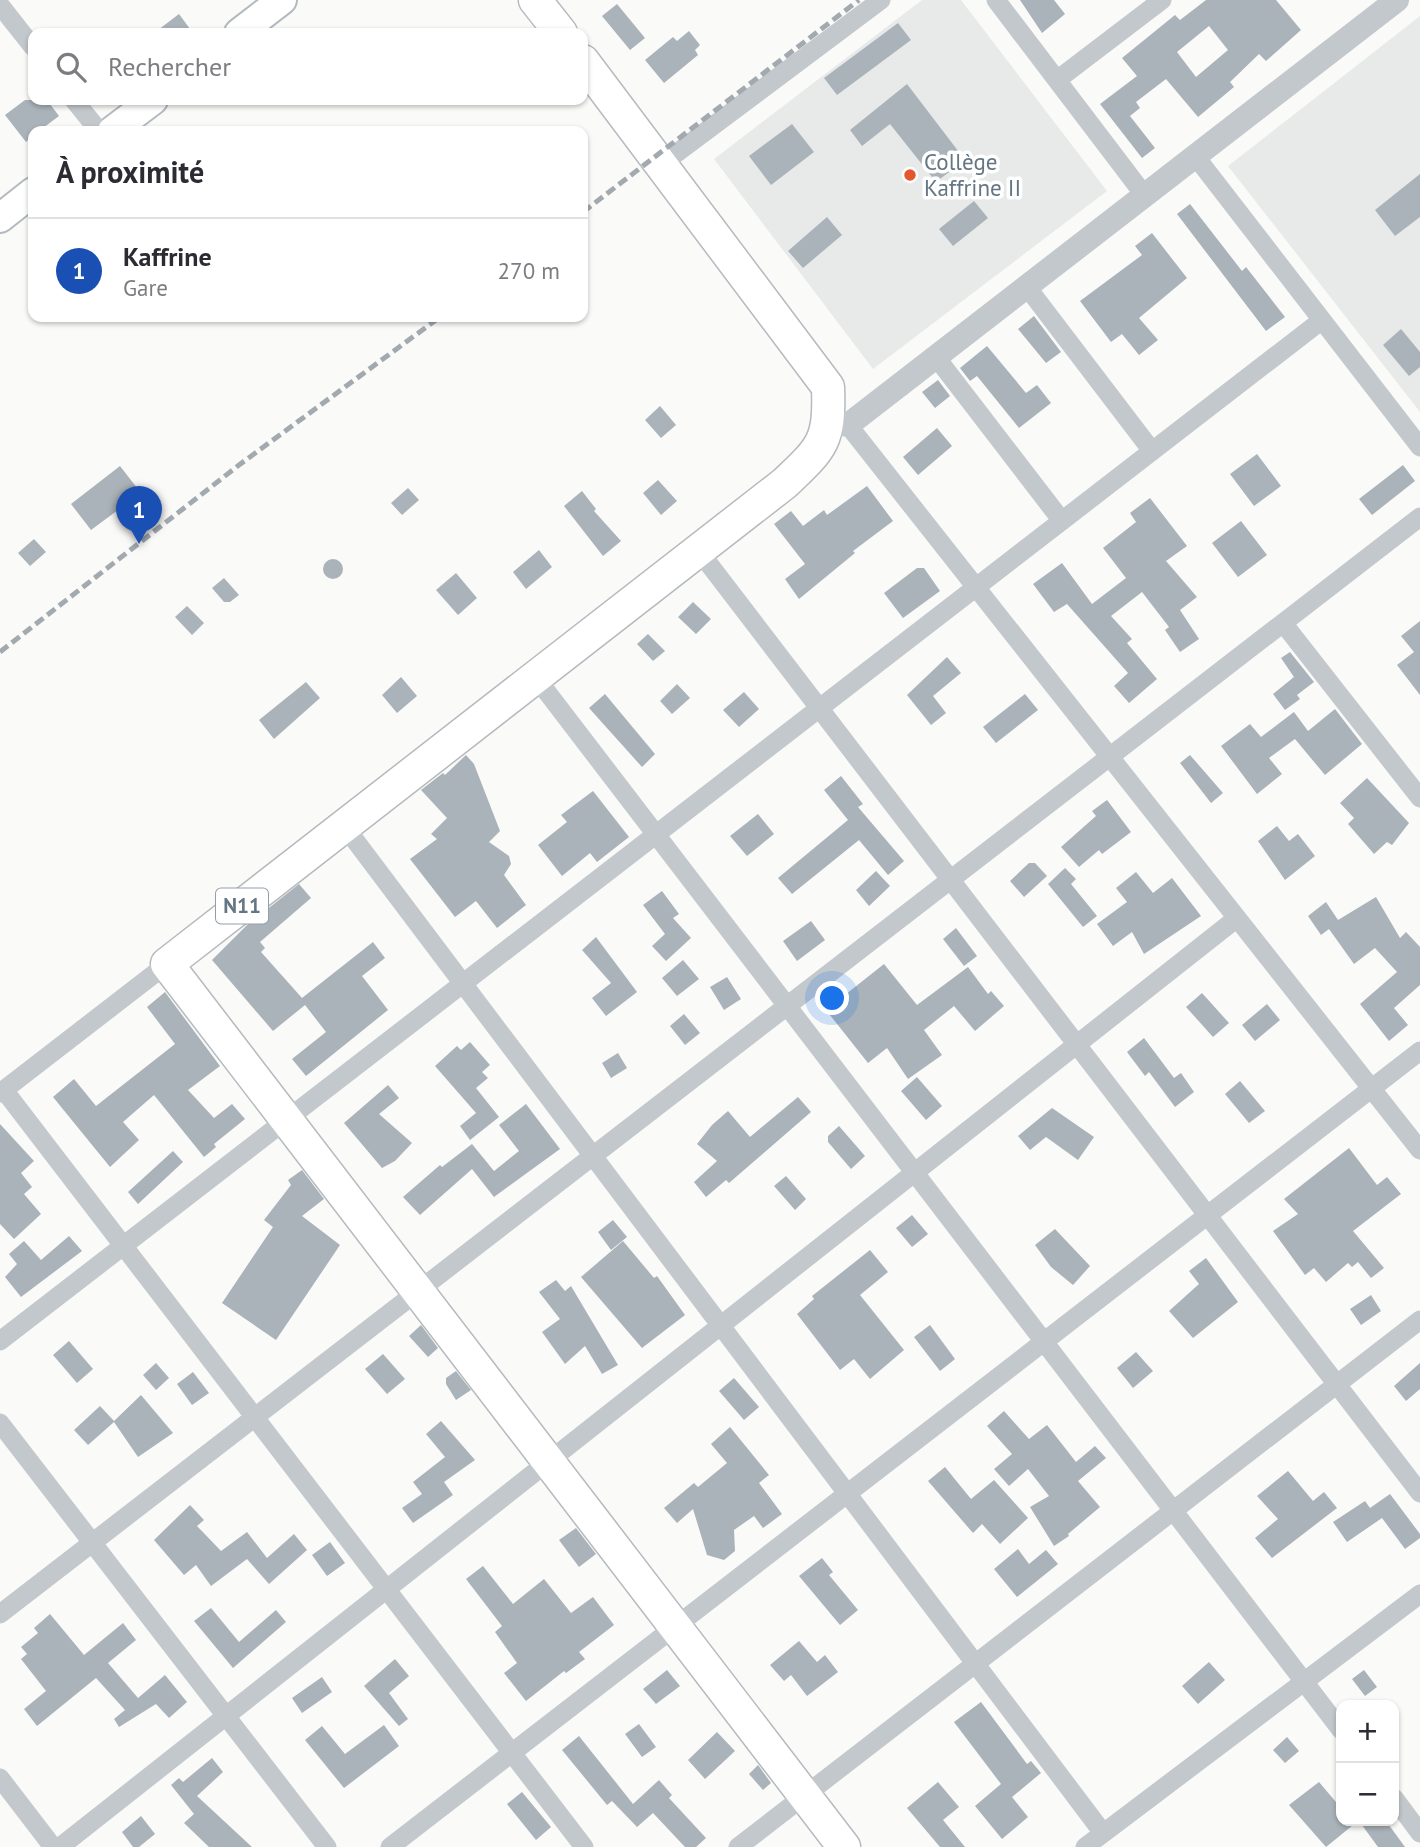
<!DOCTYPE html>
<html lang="fr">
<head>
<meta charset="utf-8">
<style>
	body { margin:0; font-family:"PT Sans",sans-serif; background:#f7f7f7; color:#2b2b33 }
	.controls { position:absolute; right:21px; bottom:21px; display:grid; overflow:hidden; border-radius:14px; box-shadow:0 2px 5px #0004 }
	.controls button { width:63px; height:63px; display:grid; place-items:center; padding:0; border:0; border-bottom:2px solid #e1e1e2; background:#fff; color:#2b2b33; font:35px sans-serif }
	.you { position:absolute; left:833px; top:999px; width:24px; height:24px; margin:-18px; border:5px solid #fff; border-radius:50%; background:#1a73e8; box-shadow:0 0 0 10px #1a73e833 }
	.badge { display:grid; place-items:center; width:46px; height:46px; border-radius:50%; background:#0b8043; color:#fff; font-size:23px; font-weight:700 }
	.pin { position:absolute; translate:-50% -58px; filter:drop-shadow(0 2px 4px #0008) }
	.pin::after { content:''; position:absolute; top:37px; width:24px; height:21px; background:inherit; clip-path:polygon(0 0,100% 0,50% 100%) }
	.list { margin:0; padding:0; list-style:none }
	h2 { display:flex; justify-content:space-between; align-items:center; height:91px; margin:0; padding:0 28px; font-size:30px }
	h2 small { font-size:23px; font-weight:400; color:#7c7c81 }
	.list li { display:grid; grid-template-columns:46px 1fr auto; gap:21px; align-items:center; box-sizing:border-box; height:105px; padding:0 28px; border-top:2px solid #e1e1e2 }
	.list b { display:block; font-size:26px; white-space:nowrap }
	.list p { margin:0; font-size:23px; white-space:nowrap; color:#7c7c81 }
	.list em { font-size:23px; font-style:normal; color:#7c7c81 }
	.icon { flex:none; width:38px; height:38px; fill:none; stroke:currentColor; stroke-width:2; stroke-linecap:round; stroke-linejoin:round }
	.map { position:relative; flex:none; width:1420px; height:1847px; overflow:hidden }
	.search { position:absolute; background:#fff; box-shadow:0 2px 5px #0004; left:28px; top:28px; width:560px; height:77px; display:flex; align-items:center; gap:18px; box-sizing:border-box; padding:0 24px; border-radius:14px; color:#7c7c81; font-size:26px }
	.panel { position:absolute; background:#fff; box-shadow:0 2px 5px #0004; left:28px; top:126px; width:560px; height:196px; border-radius:14px }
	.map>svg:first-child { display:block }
	.built { fill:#e8e9e9 }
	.building { fill:#aab3b9; fill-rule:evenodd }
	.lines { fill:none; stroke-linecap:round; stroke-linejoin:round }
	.secondary-casing { stroke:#b3babf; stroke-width:32 }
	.primary-casing { stroke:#b5babe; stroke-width:35 }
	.minor { stroke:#c3c8cc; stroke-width:19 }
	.tertiary { stroke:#c3c8cc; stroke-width:24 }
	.secondary { stroke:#fff; stroke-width:28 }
	.primary { stroke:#fff; stroke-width:32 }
	.rail { stroke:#a2aab0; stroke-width:5; stroke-dasharray:10 5; stroke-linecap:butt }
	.poi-dot { fill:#e4572e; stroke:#fff; stroke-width:2.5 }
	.labels { text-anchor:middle; stroke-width:7; stroke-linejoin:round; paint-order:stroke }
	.shield { fill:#fff; stroke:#939fa8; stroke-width:2 }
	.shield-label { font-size:21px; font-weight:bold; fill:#657683 }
	.poi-label { font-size:23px; fill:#657683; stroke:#fff; text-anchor:start }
</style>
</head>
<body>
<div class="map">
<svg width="1420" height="1847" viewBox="0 0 1420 1847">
	<rect width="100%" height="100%" fill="#fafaf8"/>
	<path class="built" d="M 922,0 L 961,0 L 1107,191 L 873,369 L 714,159 Z
		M 1420,16 L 1420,412 L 1228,166 Z"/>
	<path class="building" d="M 1020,0 L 1054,0 L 1065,14 L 1042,33 Z
		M 1206,0 L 1276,0 L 1301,30 L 1266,61 L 1259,54 L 1230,82 L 1234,87 L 1198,117 L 1166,79 L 1136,102 L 1140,108 L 1130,116 L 1155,148 L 1142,158 L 1100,104 L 1137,76 L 1122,58 L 1175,15 L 1180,20 ZM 1209,26 L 1228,50 L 1196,77 L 1177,52 Z
		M 617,4 L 645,38 L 630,50 L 602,16 Z
		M 179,14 L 193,33 L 154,33 Z
		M 898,23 L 911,40 L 837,95 L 824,78 Z
		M 689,31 L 700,45 L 695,50 L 698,55 L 664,83 L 645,60 L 673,37 L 677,41 Z
		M 907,84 L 965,160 L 936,182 L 890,124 L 862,146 L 850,130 Z
		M 25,100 L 47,100 L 59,116 L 39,131 L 33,131 L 33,136 L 26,142 L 5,115 Z
		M 792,124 L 814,152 L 771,185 L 749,156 Z
		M 1420,174 L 1420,217 L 1395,236 L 1375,210 Z
		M 974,201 L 988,218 L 953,246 L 939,229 Z
		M 1190,204 L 1242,271 L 1246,267 L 1285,317 L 1266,331 L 1177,214 Z
		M 827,217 L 842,235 L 803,268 L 788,251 Z
		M 1152,233 L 1187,278 L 1139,318 L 1158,340 L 1139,355 L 1122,334 L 1111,342 L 1080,301 L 1142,255 L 1135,246 Z
		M 1034,316 L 1061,352 L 1046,363 L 1018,329 Z
		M 1401,329 L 1420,352 L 1420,367 L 1409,376 L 1383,345 Z
		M 987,346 L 1026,393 L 1037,385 L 1051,403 L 1019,428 L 977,376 L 970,381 L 960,368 Z
		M 938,380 L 950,396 L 935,408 L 922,392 Z
		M 660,406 L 676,425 L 661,438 L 645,420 Z
		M 937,428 L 952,446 L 918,475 L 903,457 Z
		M 1257,454 L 1281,486 L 1254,506 L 1230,474 Z
		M 1403,465 L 1415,481 L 1372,515 L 1359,499 Z
		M 120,466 L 141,493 L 91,530 L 71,504 Z
		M 658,480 L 677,501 L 661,515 L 643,493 Z
		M 867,486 L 893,521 L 853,551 L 855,553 L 799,599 L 785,579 L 805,564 L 774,524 L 791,511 L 803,526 L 824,510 L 827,515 Z
		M 408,488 L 419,500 L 402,515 L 391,503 Z
		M 582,491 L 596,509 L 594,511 L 621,541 L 603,556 L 564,506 Z
		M 1150,498 L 1187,546 L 1166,561 L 1197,597 L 1180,610 L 1199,639 L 1180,652 L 1165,630 L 1169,627 L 1142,592 L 1111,616 L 1132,639 L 1127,643 L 1157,679 L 1129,703 L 1114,686 L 1128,673 L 1067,604 L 1054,612 L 1033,584 L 1062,563 L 1092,604 L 1126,578 L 1103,548 L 1136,522 L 1130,513 Z
		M 1241,521 L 1267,555 L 1238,577 L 1212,543 Z
		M 34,539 L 46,552 L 30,566 L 18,553 Z
		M 539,550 L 552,567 L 526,589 L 513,572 Z
		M323 569a10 10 0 1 1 20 0a10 10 0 1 1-20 0Z
		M 917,568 L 924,568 L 940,591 L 903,618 L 884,593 Z
		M 456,573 L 477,598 L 458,615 L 436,590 Z
		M 224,578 L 239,595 L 230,602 L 224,602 L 212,588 Z
		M 693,602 L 711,619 L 696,634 L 678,617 Z
		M 187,606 L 204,623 L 192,635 L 175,617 Z
		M 1420,621 L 1420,695 L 1397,665 L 1414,652 L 1401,636 Z
		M 648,634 L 665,651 L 653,661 L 637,644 Z
		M 1290,652 L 1314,682 L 1297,695 L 1300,699 L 1285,710 L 1273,694 L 1294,677 L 1281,658 Z
		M 947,657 L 961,673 L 933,696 L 946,713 L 931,725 L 907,695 Z
		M 401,677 L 417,696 L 397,713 L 382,695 Z
		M 306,682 L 320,698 L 274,739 L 259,720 Z
		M 677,684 L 690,698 L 672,714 L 660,701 Z
		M 744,692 L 759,709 L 739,727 L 723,710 Z
		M 605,694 L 655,754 L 642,767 L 589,708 Z
		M 1025,694 L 1038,710 L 996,743 L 983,727 Z
		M 1335,709 L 1362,744 L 1325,775 L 1295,739 L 1269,758 L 1282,774 L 1257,794 L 1221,746 L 1250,724 L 1261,737 L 1294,712 L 1308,731 Z
		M 466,755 L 474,764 L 500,831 L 489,842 L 509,856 L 511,864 L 504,875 L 526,905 L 497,928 L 476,901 L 455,917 L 410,859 L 437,839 L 431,834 L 447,818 L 421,790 L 443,773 L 445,775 Z
		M 1190,755 L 1223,793 L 1211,803 L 1180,763 Z
		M 841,776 L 863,804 L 858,807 L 904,861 L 888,875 L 859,840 L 792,894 L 778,878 L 848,820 L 824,790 Z
		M 1367,778 L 1409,823 L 1392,845 L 1387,842 L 1374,854 L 1348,824 L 1354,818 L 1340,803 Z
		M 593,791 L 629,837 L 597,862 L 590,853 L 562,876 L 538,845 L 567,822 L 561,815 Z
		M 1107,800 L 1131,832 L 1102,854 L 1099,850 L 1079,867 L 1061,847 L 1096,816 L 1092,811 Z
		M 758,814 L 774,834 L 747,856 L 730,836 Z
		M 1277,826 L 1289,841 L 1298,834 L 1315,856 L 1285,880 L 1258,841 Z
		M 1029,863 L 1035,863 L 1047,876 L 1024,897 L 1010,881 Z
		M 1065,868 L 1076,879 L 1071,884 L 1097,916 L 1083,927 L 1048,884 Z
		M 876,871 L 890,886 L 869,906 L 856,890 Z
		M 1136,872 L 1153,893 L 1172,878 L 1201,916 L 1144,954 L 1132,932 L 1113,946 L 1097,924 L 1127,902 L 1116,888 Z
		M 299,884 L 311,898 L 260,942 L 265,948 L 261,952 L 302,998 L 373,942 L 385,958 L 362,976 L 388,1010 L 306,1076 L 292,1059 L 326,1032 L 305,1005 L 273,1031 L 212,960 L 246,926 Z
		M 662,891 L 679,914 L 673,918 L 691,938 L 666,961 L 652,946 L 665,934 L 643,905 Z
		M 1376,897 L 1400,938 L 1406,932 L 1420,947 L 1420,985 L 1394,1008 L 1408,1025 L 1389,1041 L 1360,1004 L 1397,972 L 1375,948 L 1354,964 L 1329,929 L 1321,935 L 1308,916 L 1326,902 L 1338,920 Z
		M 811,921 L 825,940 L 797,961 L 783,941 Z
		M 956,928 L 977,956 L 964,966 L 943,939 Z
		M 596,937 L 637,992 L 606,1016 L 592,998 L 611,983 L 582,950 Z
		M 683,960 L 699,979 L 677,996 L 662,978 Z
		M 884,964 L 917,1005 L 968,967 L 988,994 L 991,991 L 1004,1006 L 975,1031 L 954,1006 L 924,1030 L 942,1055 L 908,1079 L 887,1048 L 868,1063 L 826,1010 Z
		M 727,977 L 741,999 L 724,1010 L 710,987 Z
		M 165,992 L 220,1066 L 188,1090 L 214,1118 L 232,1104 L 245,1119 L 214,1144 L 216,1147 L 204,1157 L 154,1095 L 123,1122 L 139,1140 L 110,1167 L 53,1097 L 74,1079 L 96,1106 L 175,1044 L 147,1007 Z
		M 1202,993 L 1229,1023 L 1213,1037 L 1186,1007 Z
		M 1267,1004 L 1280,1020 L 1255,1041 L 1242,1025 Z
		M 684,1014 L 700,1033 L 685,1045 L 670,1026 Z
		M 1144,1038 L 1174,1078 L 1181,1073 L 1194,1092 L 1175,1107 L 1149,1072 L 1145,1076 L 1127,1052 Z
		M 470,1042 L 490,1065 L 482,1072 L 488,1078 L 476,1088 L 499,1117 L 470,1140 L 460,1126 L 476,1113 L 435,1066 L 457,1046 L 461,1050 Z
		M 618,1053 L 627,1068 L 611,1078 L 602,1063 Z
		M 917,1077 L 942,1106 L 926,1120 L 901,1091 Z
		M 1240,1081 L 1265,1111 L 1249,1123 L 1225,1094 Z
		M 388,1085 L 399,1098 L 379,1114 L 412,1143 L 395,1161 L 382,1168 L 344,1123 Z
		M 798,1097 L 811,1112 L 729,1183 L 726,1180 L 706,1197 L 694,1182 L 717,1161 L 697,1144 L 712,1125 L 728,1111 L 750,1137 Z
		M 526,1104 L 560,1149 L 494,1197 L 472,1169 L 420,1215 L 403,1197 L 440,1165 L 442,1167 L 472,1144 L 494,1171 L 519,1151 L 499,1125 Z
		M 1052,1108 L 1094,1137 L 1078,1160 L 1046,1137 L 1030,1150 L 1018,1136 Z
		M 0,1124 L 34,1161 L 21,1173 L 32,1187 L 24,1194 L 41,1214 L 14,1239 L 0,1224 Z
		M 839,1126 L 865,1156 L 851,1169 L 828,1142 L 828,1136 Z
		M 1349,1148 L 1377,1185 L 1387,1177 L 1401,1194 L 1353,1231 L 1384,1268 L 1371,1278 L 1358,1262 L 1352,1267 L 1348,1263 L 1326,1282 L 1314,1268 L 1305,1275 L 1273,1231 L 1298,1214 L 1284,1199 Z
		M 173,1151 L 183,1162 L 138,1204 L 128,1192 Z
		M 302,1170 L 324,1199 L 302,1216 L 340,1245 L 276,1340 L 222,1303 L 273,1227 L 264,1220 L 291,1185 L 288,1180 Z
		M 786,1176 L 806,1199 L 795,1210 L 774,1186 Z
		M 912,1215 L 928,1234 L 912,1247 L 896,1228 Z
		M 613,1220 L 627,1237 L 611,1250 L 598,1232 Z
		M 1055,1229 L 1090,1266 L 1073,1285 L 1051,1267 L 1035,1245 Z
		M 69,1236 L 82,1251 L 21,1297 L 5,1277 L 17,1264 L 9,1254 L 24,1241 L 41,1260 Z
		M 623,1241 L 654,1278 L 657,1276 L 685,1315 L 642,1348 L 581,1277 Z
		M 870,1250 L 888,1272 L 860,1295 L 904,1350 L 870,1379 L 854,1359 L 840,1370 L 797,1314 L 814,1299 L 812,1296 Z
		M 1206,1258 L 1238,1302 L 1193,1338 L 1169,1311 L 1199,1284 L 1189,1271 Z
		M 556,1280 L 565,1291 L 571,1286 L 618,1365 L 602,1374 L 585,1346 L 565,1364 L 542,1332 L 560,1319 L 539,1292 Z
		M 1371,1295 L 1381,1311 L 1361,1325 L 1350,1309 Z
		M 421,1325 L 438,1348 L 428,1357 L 409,1336 Z
		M 930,1325 L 955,1359 L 940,1371 L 914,1337 Z
		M 69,1341 L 93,1369 L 77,1383 L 53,1355 Z
		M 1136,1352 L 1153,1371 L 1133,1388 L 1117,1368 Z
		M 383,1354 L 405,1379 L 387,1394 L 365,1369 Z
		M 156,1363 L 169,1378 L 156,1390 L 143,1375 Z
		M 1420,1363 L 1420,1389 L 1406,1401 L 1394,1386 Z
		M 456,1371 L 471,1390 L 456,1400 L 446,1384 L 446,1378 Z
		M 193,1372 L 209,1393 L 192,1405 L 177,1384 Z
		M 734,1378 L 759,1407 L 744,1420 L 719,1391 Z
		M 141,1395 L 173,1433 L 138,1457 L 114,1422 L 88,1445 L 74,1430 L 100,1406 L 114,1421 Z
		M 1004,1411 L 1029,1439 L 1047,1425 L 1076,1462 L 1095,1446 L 1106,1458 L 1078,1481 L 1100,1507 L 1068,1534 L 1069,1536 L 1054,1546 L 1030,1507 L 1049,1496 L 1028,1469 L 1009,1486 L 994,1469 L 1012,1454 L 987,1426 Z
		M 441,1421 L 475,1460 L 444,1482 L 453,1495 L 413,1523 L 402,1508 L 422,1494 L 413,1482 L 445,1457 L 426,1434 Z
		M 730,1427 L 769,1475 L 759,1483 L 782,1514 L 763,1528 L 754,1516 L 734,1530 L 735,1551 L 724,1560 L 707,1555 L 693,1509 L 677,1523 L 664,1508 L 694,1483 L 698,1487 L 727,1463 L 711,1444 Z
		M 945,1467 L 971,1499 L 994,1480 L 1028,1518 L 1000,1544 L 982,1524 L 973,1533 L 928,1481 Z
		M 1288,1471 L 1313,1501 L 1324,1492 L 1337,1508 L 1272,1558 L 1255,1538 L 1278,1519 L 1257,1496 Z
		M 1390,1494 L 1420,1534 L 1420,1538 L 1405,1549 L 1382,1518 L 1347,1542 L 1333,1522 L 1365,1501 L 1370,1508 Z
		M 190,1505 L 204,1520 L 197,1526 L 221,1551 L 247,1532 L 267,1558 L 294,1534 L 307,1550 L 269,1584 L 247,1559 L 211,1586 L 196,1565 L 184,1575 L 154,1540 Z
		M 576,1528 L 596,1554 L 579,1567 L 559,1540 Z
		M 330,1542 L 345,1563 L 327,1576 L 312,1555 Z
		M 1018,1549 L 1029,1564 L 1046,1550 L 1058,1564 L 1017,1597 L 994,1569 Z
		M 822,1558 L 833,1572 L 829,1575 L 858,1610 L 840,1625 L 799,1576 Z
		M 483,1566 L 513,1604 L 544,1579 L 571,1613 L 593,1597 L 614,1625 L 579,1652 L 585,1659 L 566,1673 L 564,1671 L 526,1701 L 504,1673 L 517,1663 L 495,1632 L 502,1626 L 466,1579 Z
		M 211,1608 L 239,1642 L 276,1610 L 286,1622 L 233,1668 L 194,1621 Z
		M 50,1614 L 84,1655 L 123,1623 L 136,1640 L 108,1663 L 138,1698 L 165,1675 L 187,1702 L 169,1718 L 156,1704 L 119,1727 L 114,1719 L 125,1710 L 96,1678 L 37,1726 L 24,1709 L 46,1691 L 21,1659 L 27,1654 L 21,1647 L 38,1633 L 34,1628 Z
		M 799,1641 L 817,1662 L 825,1655 L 838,1672 L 807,1696 L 791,1675 L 784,1681 L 770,1665 Z
		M 395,1659 L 409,1676 L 389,1693 L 408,1719 L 399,1726 L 364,1686 Z
		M 1209,1662 L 1225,1680 L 1198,1704 L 1182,1686 Z
		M 667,1670 L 680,1686 L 656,1704 L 643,1689 Z
		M 1364,1670 L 1377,1687 L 1365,1696 L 1352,1679 Z
		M 322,1677 L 332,1692 L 302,1713 L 292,1698 Z
		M 981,1702 L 1027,1764 L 1031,1761 L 1041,1773 L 1012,1797 L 1028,1817 L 1002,1839 L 975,1806 L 1001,1784 L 954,1722 Z
		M 639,1724 L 656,1747 L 642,1757 L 625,1734 Z
		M 384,1725 L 399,1746 L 344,1788 L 305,1740 L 322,1726 L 345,1754 Z
		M 717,1732 L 735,1751 L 705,1779 L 688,1760 Z
		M 579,1736 L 633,1804 L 659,1780 L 672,1795 L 669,1798 L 706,1838 L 696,1847 L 685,1847 L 653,1813 L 637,1827 L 612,1801 L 607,1805 L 562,1750 Z
		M 1287,1737 L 1299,1751 L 1285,1763 L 1273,1750 Z
		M 212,1758 L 223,1772 L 197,1796 L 252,1847 L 209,1847 L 184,1823 L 194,1814 L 171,1785 L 179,1778 L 183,1782 Z
		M 758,1765 L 771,1783 L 763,1790 L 749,1774 Z
		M 938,1782 L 959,1807 L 943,1820 L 965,1847 L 940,1847 L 907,1808 Z
		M 1319,1782 L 1341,1808 L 1341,1821 L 1358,1821 L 1326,1847 L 1289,1805 Z
		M 522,1792 L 551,1827 L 536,1840 L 507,1804 Z
		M 141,1816 L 155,1834 L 139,1847 L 133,1847 L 122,1832 Z
		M 1359,1821 L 1386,1821 L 1405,1847 L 1378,1847 Z"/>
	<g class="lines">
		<g class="secondary-casing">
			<path id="secondary" d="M 239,33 L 282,0
				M 112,131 L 153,100
				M 0,218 L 33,192"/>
		</g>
		<g class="primary-casing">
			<path id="primary" d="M 535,0 L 561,33
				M 583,61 L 828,387 C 830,441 823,447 785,483 L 167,964 L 844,1847"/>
		</g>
		<path class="minor" d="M 996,0 L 1145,196
			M 0,5 L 33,47
			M 1057,80 L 1162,0
			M 74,100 L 99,131
			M 1196,157 L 1420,447
			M 662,164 L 881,0
			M 1027,287 L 1152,451
			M 936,357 L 1062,521
			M 848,425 L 1420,1150
			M 699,551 L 1420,1493
			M 1283,623 L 1420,798
			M 537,679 L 1341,1730
			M 345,827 L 1103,1833
			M 4,1090 L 584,1847
			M 0,1093 L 167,964
			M 0,1341 L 1322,320
			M 0,1423 L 327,1847
			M 0,1614 L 1420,517
			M 0,1778 L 53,1847
			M 1394,1798 L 1420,1833
			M 60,1847 L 1237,918
			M 390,1847 L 1420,1051
			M 738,1847 L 1420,1320
			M 1085,1847 L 1420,1594"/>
		<path class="tertiary" d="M 829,422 L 848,425 L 1397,0"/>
		<use href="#secondary" class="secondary"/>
		<use href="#primary" class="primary"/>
		<path class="rail" d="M 583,212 L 859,0
			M 0,652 L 239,465 L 440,317"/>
	</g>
	<circle class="poi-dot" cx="910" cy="175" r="7"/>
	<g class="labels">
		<rect class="shield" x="216" y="888.5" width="52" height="35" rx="5"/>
		<g class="shield-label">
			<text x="242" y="913">N11</text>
		</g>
		<g class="poi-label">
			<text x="924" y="170">Collège<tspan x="924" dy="26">Kaffrine II</tspan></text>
		</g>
	</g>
</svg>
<div class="controls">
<button>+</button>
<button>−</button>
</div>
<div class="you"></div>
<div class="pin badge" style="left:139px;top:544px;background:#1a4fb4">1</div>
<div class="search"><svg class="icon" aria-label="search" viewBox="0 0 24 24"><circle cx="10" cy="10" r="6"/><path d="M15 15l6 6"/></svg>Rechercher</div>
<section class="panel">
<h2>À proximité<small></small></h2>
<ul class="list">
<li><span class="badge" style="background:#1a4fb4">1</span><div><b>Kaffrine</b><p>Gare</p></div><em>270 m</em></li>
</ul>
</section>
</div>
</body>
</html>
